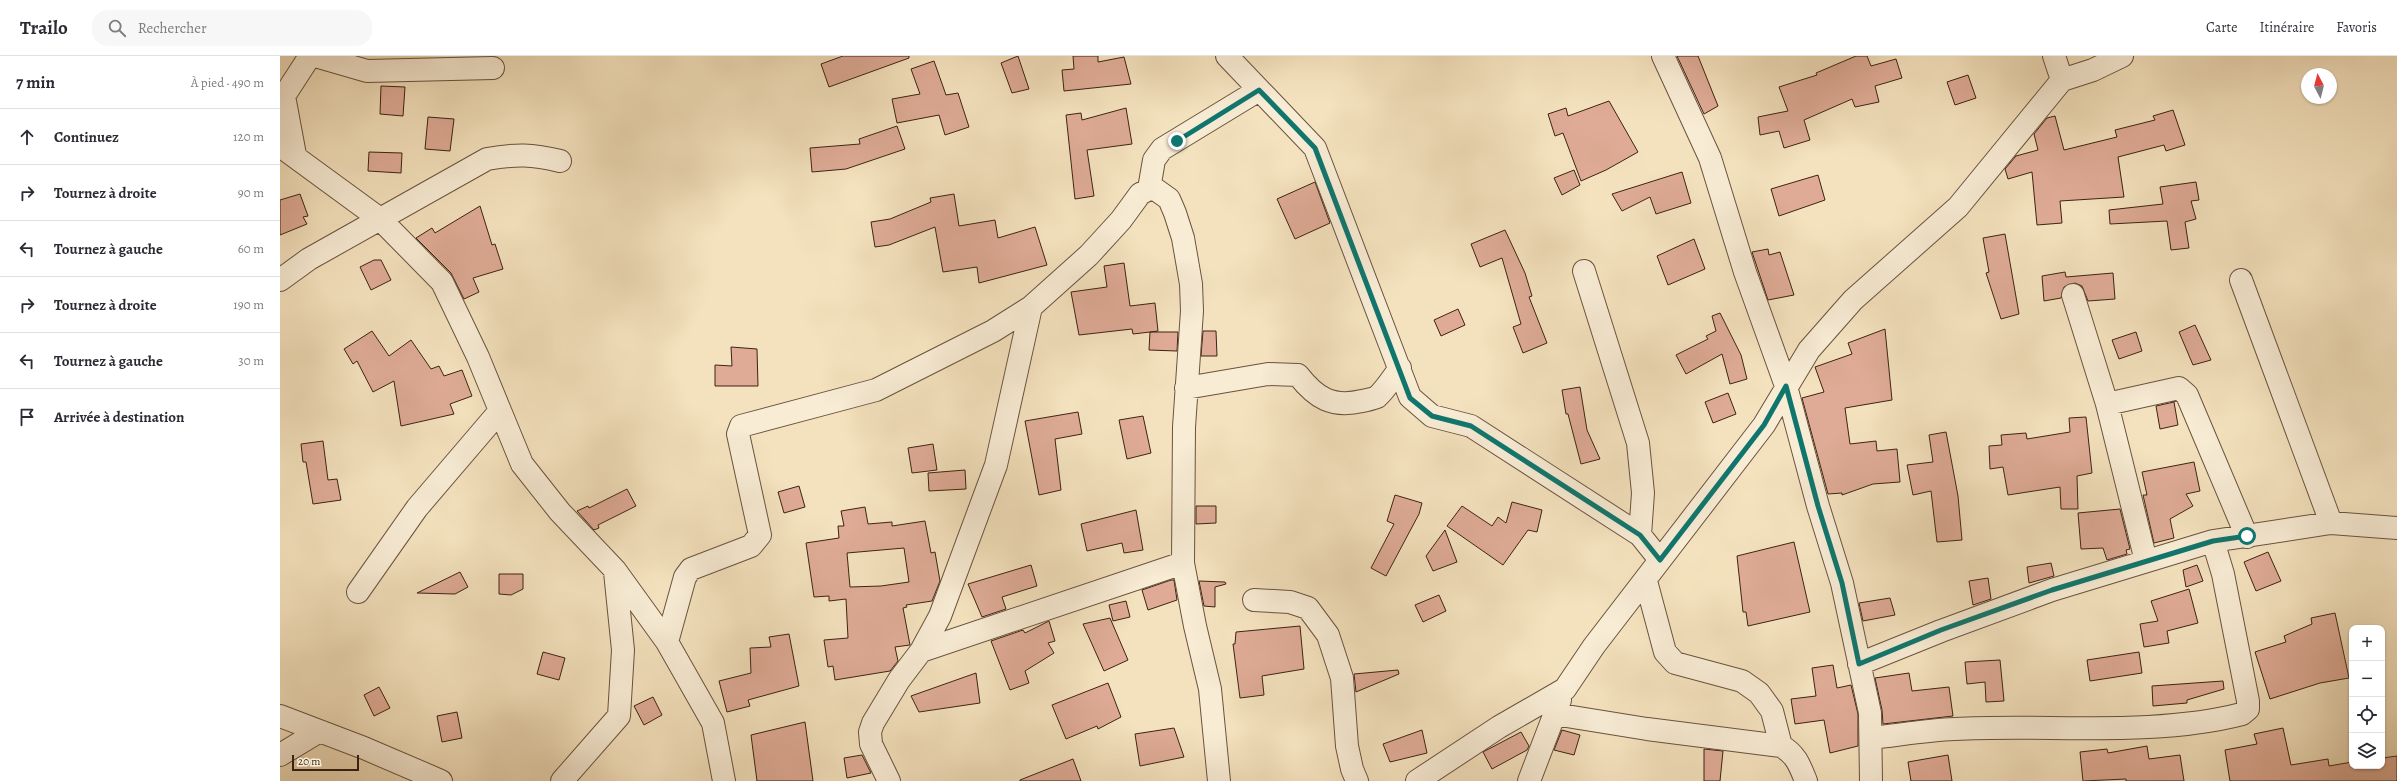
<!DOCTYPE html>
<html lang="fr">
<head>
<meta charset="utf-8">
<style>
	body { margin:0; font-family:Alegreya,serif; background:#f7f7f7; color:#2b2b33 }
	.controls { position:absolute; right:12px; bottom:12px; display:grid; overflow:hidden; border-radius:8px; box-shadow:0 1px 3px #0004 }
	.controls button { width:36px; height:36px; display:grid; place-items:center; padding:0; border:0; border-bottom:1px solid #e1e1e2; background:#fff; color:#2b2b33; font:20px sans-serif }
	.compass { position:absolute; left:2021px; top:12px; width:36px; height:36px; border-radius:50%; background:#fff; box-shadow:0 1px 3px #0004; rotate:353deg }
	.scale { position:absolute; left:12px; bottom:10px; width:67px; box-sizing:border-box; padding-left:4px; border:2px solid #3c2313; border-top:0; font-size:11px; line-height:14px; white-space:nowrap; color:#3c2313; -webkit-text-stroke:3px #f8ecd5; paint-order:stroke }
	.stop { position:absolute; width:12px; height:12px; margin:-9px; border:3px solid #0f766e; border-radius:50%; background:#fff }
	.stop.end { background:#0f766e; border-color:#fff; box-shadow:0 1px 4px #0008 }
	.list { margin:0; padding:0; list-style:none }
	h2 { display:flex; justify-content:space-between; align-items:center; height:52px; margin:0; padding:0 16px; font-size:17px }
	h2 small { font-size:13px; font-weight:400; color:#7c7c81 }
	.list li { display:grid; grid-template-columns:26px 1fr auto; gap:12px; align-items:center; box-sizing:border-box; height:56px; padding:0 16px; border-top:1px solid #e1e1e2 }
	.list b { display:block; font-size:15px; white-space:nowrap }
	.list em { font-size:13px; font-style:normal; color:#7c7c81 }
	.icon { flex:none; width:22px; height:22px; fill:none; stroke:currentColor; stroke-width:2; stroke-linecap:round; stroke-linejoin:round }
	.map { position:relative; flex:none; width:2117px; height:725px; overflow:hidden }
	header { display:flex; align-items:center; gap:24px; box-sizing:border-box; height:56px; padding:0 20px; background:#fff; border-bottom:1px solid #e1e1e2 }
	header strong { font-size:19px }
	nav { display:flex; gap:22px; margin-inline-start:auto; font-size:14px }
	.search { width:280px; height:36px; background:#f7f7f7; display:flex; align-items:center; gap:10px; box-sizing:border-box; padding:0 14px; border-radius:16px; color:#7c7c81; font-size:15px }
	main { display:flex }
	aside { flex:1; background:#fff }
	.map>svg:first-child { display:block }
	.building { fill:#dfab96; stroke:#3c2313; fill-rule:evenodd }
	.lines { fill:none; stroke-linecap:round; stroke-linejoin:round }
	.minor-casing { stroke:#6a533e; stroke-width:24 }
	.minor { stroke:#f8ecd5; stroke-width:22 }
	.route { stroke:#0f766e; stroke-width:5 }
</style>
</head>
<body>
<header>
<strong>Trailo</strong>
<div class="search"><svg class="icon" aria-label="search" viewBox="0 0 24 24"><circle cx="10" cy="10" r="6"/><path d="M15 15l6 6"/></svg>Rechercher</div>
<nav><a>Carte</a><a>Itinéraire</a><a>Favoris</a></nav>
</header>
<main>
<aside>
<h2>7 min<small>À pied · 490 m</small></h2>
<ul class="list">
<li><svg class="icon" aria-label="ahead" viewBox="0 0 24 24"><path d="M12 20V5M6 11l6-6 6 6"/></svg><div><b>Continuez</b></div><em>120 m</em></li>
<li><svg class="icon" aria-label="right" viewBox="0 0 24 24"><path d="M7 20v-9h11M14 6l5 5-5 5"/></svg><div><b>Tournez à droite</b></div><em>90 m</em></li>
<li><svg class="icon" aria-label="left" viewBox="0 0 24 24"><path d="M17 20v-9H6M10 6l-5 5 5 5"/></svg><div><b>Tournez à gauche</b></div><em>60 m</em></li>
<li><svg class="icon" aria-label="right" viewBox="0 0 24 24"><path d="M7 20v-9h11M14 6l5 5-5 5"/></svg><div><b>Tournez à droite</b></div><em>190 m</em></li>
<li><svg class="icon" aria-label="left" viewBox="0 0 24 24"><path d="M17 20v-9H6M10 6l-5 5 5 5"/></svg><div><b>Tournez à gauche</b></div><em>30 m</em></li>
<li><svg class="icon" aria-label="arrive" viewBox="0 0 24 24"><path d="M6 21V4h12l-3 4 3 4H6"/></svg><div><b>Arrivée à destination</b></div></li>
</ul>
</aside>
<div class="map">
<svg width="2117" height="725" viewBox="0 0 2117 725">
	<rect width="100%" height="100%" fill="#f4e2be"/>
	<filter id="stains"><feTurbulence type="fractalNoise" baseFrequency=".005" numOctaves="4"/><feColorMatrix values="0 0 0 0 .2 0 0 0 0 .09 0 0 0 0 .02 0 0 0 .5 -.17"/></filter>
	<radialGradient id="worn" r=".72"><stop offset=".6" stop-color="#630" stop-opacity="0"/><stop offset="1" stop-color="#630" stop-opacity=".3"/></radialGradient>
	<path class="building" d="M 563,0 L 629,0 L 629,2 L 549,31 L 541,8 Z
		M 738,0 L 749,33 L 732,37 L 721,7 Z
		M 793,0 L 818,0 L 818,6 L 844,1 L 851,28 L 784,35 L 782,14 L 794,13 Z
		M 1397,0 L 1418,0 L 1438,50 L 1424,58 Z
		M 1576,0 L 1587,0 L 1591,10 L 1616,3 L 1622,22 L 1595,30 L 1599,46 L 1575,51 L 1572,43 L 1524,64 L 1530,84 L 1504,92 L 1499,75 L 1480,79 L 1478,61 L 1508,55 L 1499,31 L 1537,19 L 1536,17 Z
		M 654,5 L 666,39 L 678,37 L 689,71 L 665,79 L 659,59 L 617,67 L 612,43 L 640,38 L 631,13 Z
		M 1688,19 L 1696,42 L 1675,49 L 1667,26 Z
		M 101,30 L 125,31 L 123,60 L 100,58 Z
		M 1329,45 L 1358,96 L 1326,114 L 1301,125 L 1283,77 L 1275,80 L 1268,58 L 1286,52 L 1288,60 Z
		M 846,52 L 852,88 L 807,94 L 814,140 L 795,143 L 786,59 L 801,57 L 802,64 Z
		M 1893,54 L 1905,89 L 1886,95 L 1884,89 L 1838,101 L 1844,141 L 1780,145 L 1782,167 L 1757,169 L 1752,116 L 1728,123 L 1725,113 L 1736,100 L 1758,94 L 1754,78 L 1767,62 L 1775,60 L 1784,94 L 1837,81 L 1835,74 L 1875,64 L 1873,60 Z
		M 148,61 L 174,63 L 170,95 L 145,93 Z
		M 617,70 L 625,93 L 566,113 L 532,116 L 530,92 L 580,88 L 579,83 Z
		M 89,96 L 122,97 L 121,117 L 88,115 Z
		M 1294,114 L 1300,129 L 1282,139 L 1274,122 Z
		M 1402,116 L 1411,147 L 1376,158 L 1370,141 L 1342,155 L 1332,138 Z
		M 1538,119 L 1545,144 L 1499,160 L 1491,133 Z
		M 1035,126 L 1050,167 L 1015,183 L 997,143 Z
		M 1916,126 L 1919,144 L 1911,145 L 1916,163 L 1905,166 L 1909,192 L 1891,194 L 1887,165 L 1830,168 L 1829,154 L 1883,148 L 1880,131 Z
		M 20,138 L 28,160 L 23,161 L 27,168 L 0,179 L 0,144 Z
		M 674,138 L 679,170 L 715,164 L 718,182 L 755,171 L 767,209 L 699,227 L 697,211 L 663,216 L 655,171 L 609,189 L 595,191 L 591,166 L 610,163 L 651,146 L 650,142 Z
		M 200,150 L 212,189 L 215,188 L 223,213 L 193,222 L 199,236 L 184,243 L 171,217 L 136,182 L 152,172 L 155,177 Z
		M 1225,174 L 1245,217 L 1252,240 L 1249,241 L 1267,287 L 1243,297 L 1233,271 L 1241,268 L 1222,202 L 1200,211 L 1191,188 Z
		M 1725,178 L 1739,258 L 1721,263 L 1706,217 L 1709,216 L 1703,182 Z
		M 1414,183 L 1425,213 L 1388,229 L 1377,200 Z
		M 1488,193 L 1489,199 L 1500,196 L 1514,239 L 1488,244 L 1472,196 Z
		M 94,204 L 101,204 L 111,224 L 91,234 L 80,211 Z
		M 844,207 L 850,250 L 875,247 L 878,275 L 870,276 L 898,276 L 897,295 L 869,294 L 870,276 L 853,278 L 852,273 L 799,279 L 791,236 L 827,231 L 824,210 Z
		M 1785,216 L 1786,221 L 1833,217 L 1835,243 L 1808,245 L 1802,230 L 1795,227 L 1784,231 L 1781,242 L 1764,245 L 1762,220 Z
		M 1178,253 L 1185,269 L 1161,280 L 1154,264 Z
		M 1440,257 L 1461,299 L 1467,323 L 1450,328 L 1442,298 L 1406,318 L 1396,299 L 1428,283 L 1426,280 L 1436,275 L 1432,260 Z
		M 1915,269 L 1931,304 L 1913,309 L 1899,276 Z
		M 1605,273 L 1612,344 L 1565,352 L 1570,388 L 1596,385 L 1597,395 L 1617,393 L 1620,426 L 1593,428 L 1562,439 L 1562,437 L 1548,438 L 1522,342 L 1544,336 L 1535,311 L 1572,298 L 1568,287 Z
		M 92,275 L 109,300 L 131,284 L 151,313 L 159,310 L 164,320 L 182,314 L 192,340 L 170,348 L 174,358 L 121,370 L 114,325 L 93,336 L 77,305 L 73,308 L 64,293 Z
		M 923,275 L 936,275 L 937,300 L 921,300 Z
		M 1856,276 L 1862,295 L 1839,303 L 1832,284 Z
		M 451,291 L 477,293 L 478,330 L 435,330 L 435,309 L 452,310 Z
		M 1300,331 L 1307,374 L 1320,403 L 1301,408 L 1288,358 L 1286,358 L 1282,334 Z
		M 1448,337 L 1456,358 L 1433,367 L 1425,346 Z
		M 1894,346 L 1898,369 L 1880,373 L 1876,350 Z
		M 798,356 L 802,378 L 775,383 L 781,434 L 759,439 L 745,365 Z
		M 863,360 L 871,397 L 847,403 L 839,364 Z
		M 1806,361 L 1812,417 L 1797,420 L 1798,453 L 1781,453 L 1780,431 L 1728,439 L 1723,411 L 1710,413 L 1709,390 L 1722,389 L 1721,379 L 1746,377 L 1747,383 L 1790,376 L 1789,362 Z
		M 1666,376 L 1678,440 L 1682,484 L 1657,486 L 1651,435 L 1633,439 L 1627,409 L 1653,406 L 1649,379 Z
		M 43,385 L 48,424 L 57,423 L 61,444 L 33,448 L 26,406 L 23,406 L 21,388 Z
		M 653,388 L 657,414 L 632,417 L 628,392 Z
		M 1914,406 L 1920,435 L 1906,438 L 1913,450 L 1890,463 L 1894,482 L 1874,487 L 1863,439 L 1867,439 L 1862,416 Z
		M 685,414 L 686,433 L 649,435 L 648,417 Z
		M 519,430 L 525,451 L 504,457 L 498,436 Z
		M 347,433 L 356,450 L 318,469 L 319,472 L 314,474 L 297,455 L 308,450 L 309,452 Z
		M 1115,439 L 1142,447 L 1139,458 L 1106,520 L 1091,512 L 1114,468 L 1107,465 Z
		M 1232,446 L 1262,454 L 1257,476 L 1248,474 L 1223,509 L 1167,470 L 1182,450 L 1212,470 L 1218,461 L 1226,467 Z
		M 916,450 L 936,450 L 936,467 L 916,468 Z
		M 585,451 L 588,468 L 612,466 L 612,470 L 645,465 L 651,497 L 655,496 L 660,525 L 652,545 L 626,549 L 627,551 L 623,552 L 630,589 L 615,591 L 618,605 L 610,615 L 555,624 L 553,610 L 548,611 L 544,584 L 568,582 L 566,543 L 549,545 L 549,540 L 534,541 L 526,487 L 559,482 L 558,470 L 564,470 L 561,455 ZM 624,492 L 629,526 L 601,530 L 570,531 L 567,497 Z
		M 1840,453 L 1850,493 L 1846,494 L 1847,498 L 1827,504 L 1823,492 L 1801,493 L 1798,457 Z
		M 856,454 L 863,494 L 844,497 L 842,487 L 807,495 L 801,468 Z
		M 1165,474 L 1177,506 L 1153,515 L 1146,500 Z
		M 1514,486 L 1530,556 L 1468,570 L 1466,556 L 1463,556 L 1457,500 Z
		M 1988,496 L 2001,525 L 1976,535 L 1964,506 Z
		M 1771,507 L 1774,520 L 1749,527 L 1747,511 Z
		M 751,509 L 757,530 L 722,541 L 726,553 L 702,561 L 688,528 Z
		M 1917,509 L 1923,525 L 1906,531 L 1903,514 Z
		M 180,516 L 188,531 L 175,538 L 137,537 Z
		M 219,518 L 243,518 L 243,533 L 231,539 L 219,538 Z
		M 1708,522 L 1711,543 L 1693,549 L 1689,525 Z
		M 891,524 L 894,524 L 897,544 L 868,554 L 862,534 Z
		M 919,525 L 945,526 L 946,528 L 935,531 L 935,551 L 924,550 Z
		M 1909,533 L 1918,567 L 1887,575 L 1889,587 L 1864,591 L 1860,568 L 1878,565 L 1871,545 Z
		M 1159,539 L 1166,555 L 1143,566 L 1135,549 Z
		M 1610,542 L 1615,559 L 1583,565 L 1579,547 Z
		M 846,545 L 850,561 L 833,565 L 829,549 Z
		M 2055,557 L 2069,622 L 2040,627 L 1990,643 L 1975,596 L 2006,586 L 2004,580 L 2032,568 L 2031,562 Z
		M 830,562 L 848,604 L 824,615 L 803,568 Z
		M 769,565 L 775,585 L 768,587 L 774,597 L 745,615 L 749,627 L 730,634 L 711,585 L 743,574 L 745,577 Z
		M 1020,570 L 1024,613 L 982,620 L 984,639 L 960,642 L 953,588 L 955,588 L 956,576 Z
		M 509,578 L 519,630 L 468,644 L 470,650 L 447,656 L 439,625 L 471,617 L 470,592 L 491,591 L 489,581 Z
		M 263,596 L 285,602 L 279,624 L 257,618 Z
		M 1859,596 L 1862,617 L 1810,625 L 1807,604 Z
		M 1720,604 L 1724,645 L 1706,646 L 1705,626 L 1687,628 L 1685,606 Z
		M 1553,609 L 1557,632 L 1571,629 L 1578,658 L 1578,690 L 1550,697 L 1544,664 L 1515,668 L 1511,643 L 1536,640 L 1532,612 Z
		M 1118,614 L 1119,618 L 1076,636 L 1074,618 Z
		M 696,617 L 700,647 L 639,656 L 631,640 Z
		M 1629,617 L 1632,635 L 1669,631 L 1673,660 L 1603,668 L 1602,654 L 1595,622 Z
		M 1943,625 L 1944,633 L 1907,644 L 1907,647 L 1873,650 L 1872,630 Z
		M 828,627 L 841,661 L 818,673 L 817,670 L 786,683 L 772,649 Z
		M 99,631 L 110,652 L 94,660 L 84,639 Z
		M 373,641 L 382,659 L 364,669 L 354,650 Z
		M 177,656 L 182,682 L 162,686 L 157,660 Z
		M 525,666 L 533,725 L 477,725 L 471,679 Z
		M 894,672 L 904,701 L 860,710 L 855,678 Z
		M 2003,672 L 2011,709 L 2048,703 L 2049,710 L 2072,706 L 2072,710 L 2102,710 L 2102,702 L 2117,700 L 2117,725 L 1950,725 L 1945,694 L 1977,688 L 1974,678 Z
		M 1142,674 L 1147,697 L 1110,706 L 1103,688 Z
		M 1282,674 L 1300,679 L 1294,699 L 1274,694 Z
		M 1241,676 L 1249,690 L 1247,694 L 1212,713 L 1203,696 Z
		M 1867,690 L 1869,703 L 1900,699 L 1904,725 L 1846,725 L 1846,723 L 1803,725 L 1800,696 L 1827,693 L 1828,697 Z
		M 1424,693 L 1443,695 L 1440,725 L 1424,725 Z
		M 582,699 L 591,717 L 567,722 L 564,702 Z
		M 1668,699 L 1672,725 L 1631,725 L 1628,706 Z
		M 793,703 L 801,725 L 740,725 L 740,724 Z"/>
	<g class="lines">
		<g class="minor-casing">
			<path id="minor" d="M 35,0 L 87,15 L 213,12
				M 947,0 L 1035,92 L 1130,341 L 1152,360 L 1191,370 L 1360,479 L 1380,504
				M 1383,0 L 1430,102 L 1465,216 L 1506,330 L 1538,450 L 1562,527 L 1590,657 L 1591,725
				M 1774,0 L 1782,24
				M 0,90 L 100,163 L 162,226 L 198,301 L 242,408 L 280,456 L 335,514 L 387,586 L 433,667 L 444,725
				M 15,99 L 4,40 L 30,0
				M 869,133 L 874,104 L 882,93 L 979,34
				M 1304,215 L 1358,387 L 1363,437 L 1360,479
				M 0,224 L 29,203 L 207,103 C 236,98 252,98 280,105
				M 1961,224 L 2051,467
				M 1793,239 L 1827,348 L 1866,505
				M 906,332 L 988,318 L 1018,319 C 1036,342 1052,352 1082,345 C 1086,344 1093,343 1097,341 C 1106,333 1113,321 1120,312
				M 1827,348 L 1899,332 L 1907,339 L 1967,481
				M 1366,525 L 1385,596 L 1395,607 L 1462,625 L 1479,637 L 1492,655 L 1501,690
				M 78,536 L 137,452 L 219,356
				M 974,544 L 1010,546 L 1028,552 L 1048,579 L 1062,622 L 1067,690 L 1072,713 L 1077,725
				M 387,586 L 405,521 L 411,513 L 471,490 L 480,479 L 458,378 L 461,370 L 596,334 L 713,275 L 751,251 L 809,199 L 841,164 L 860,138 L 869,133 L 875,133 L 889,143 L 895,157 L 903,182 L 911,228 L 912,255 L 904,371 L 903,507 L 915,570 L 930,633 L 939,725
				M 641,595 L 903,507
				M 1579,608 L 1661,575 L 1772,534 L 1933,485 L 2051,467 L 2117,472
				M 1274,658 L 1367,673 L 1501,690 C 1516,698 1520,710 1526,725
				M 0,660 L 84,692 L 161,725
				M 1591,682 C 1619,679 1647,674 1675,673 C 1768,668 1872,681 1962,658 L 1968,653 L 1968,645 L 1943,518 L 1933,485
				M 0,699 L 38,676
				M 282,725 L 339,660 L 343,594 L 335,516
				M 609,725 L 591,688 L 590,676 L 593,667 L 619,624 L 641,595 L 660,560 L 716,409 L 751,251
				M 1137,725 L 1219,671 L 1285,633 L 1314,590 L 1484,369 L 1529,294 L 1573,244 L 1678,151 L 1782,24 L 1813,14 L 1842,0
				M 1249,725 L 1280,644"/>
		</g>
		<use href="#minor" class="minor"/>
	</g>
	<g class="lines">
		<path class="route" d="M 897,85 L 979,34 L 1035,92 L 1130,342 L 1152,360 L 1191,370 L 1360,479 L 1380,504 L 1484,369 L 1506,330 L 1538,450 L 1562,527 L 1579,608 L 1661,574 L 1772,534 L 1933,485 L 1967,480"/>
	</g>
	<rect width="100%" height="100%" filter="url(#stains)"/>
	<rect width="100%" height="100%" fill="url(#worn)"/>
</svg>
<div class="controls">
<button>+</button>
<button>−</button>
<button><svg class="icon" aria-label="locate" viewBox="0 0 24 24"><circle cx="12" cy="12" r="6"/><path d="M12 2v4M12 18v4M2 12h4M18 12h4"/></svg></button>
<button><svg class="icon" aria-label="layers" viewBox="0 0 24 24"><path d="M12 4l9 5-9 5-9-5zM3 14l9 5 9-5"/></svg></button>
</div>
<svg class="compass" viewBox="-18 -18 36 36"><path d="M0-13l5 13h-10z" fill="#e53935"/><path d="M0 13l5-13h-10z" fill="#7c7c81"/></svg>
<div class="scale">20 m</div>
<div class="stop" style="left:1967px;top:480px"></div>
<div class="stop end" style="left:897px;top:85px"></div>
</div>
</main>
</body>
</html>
